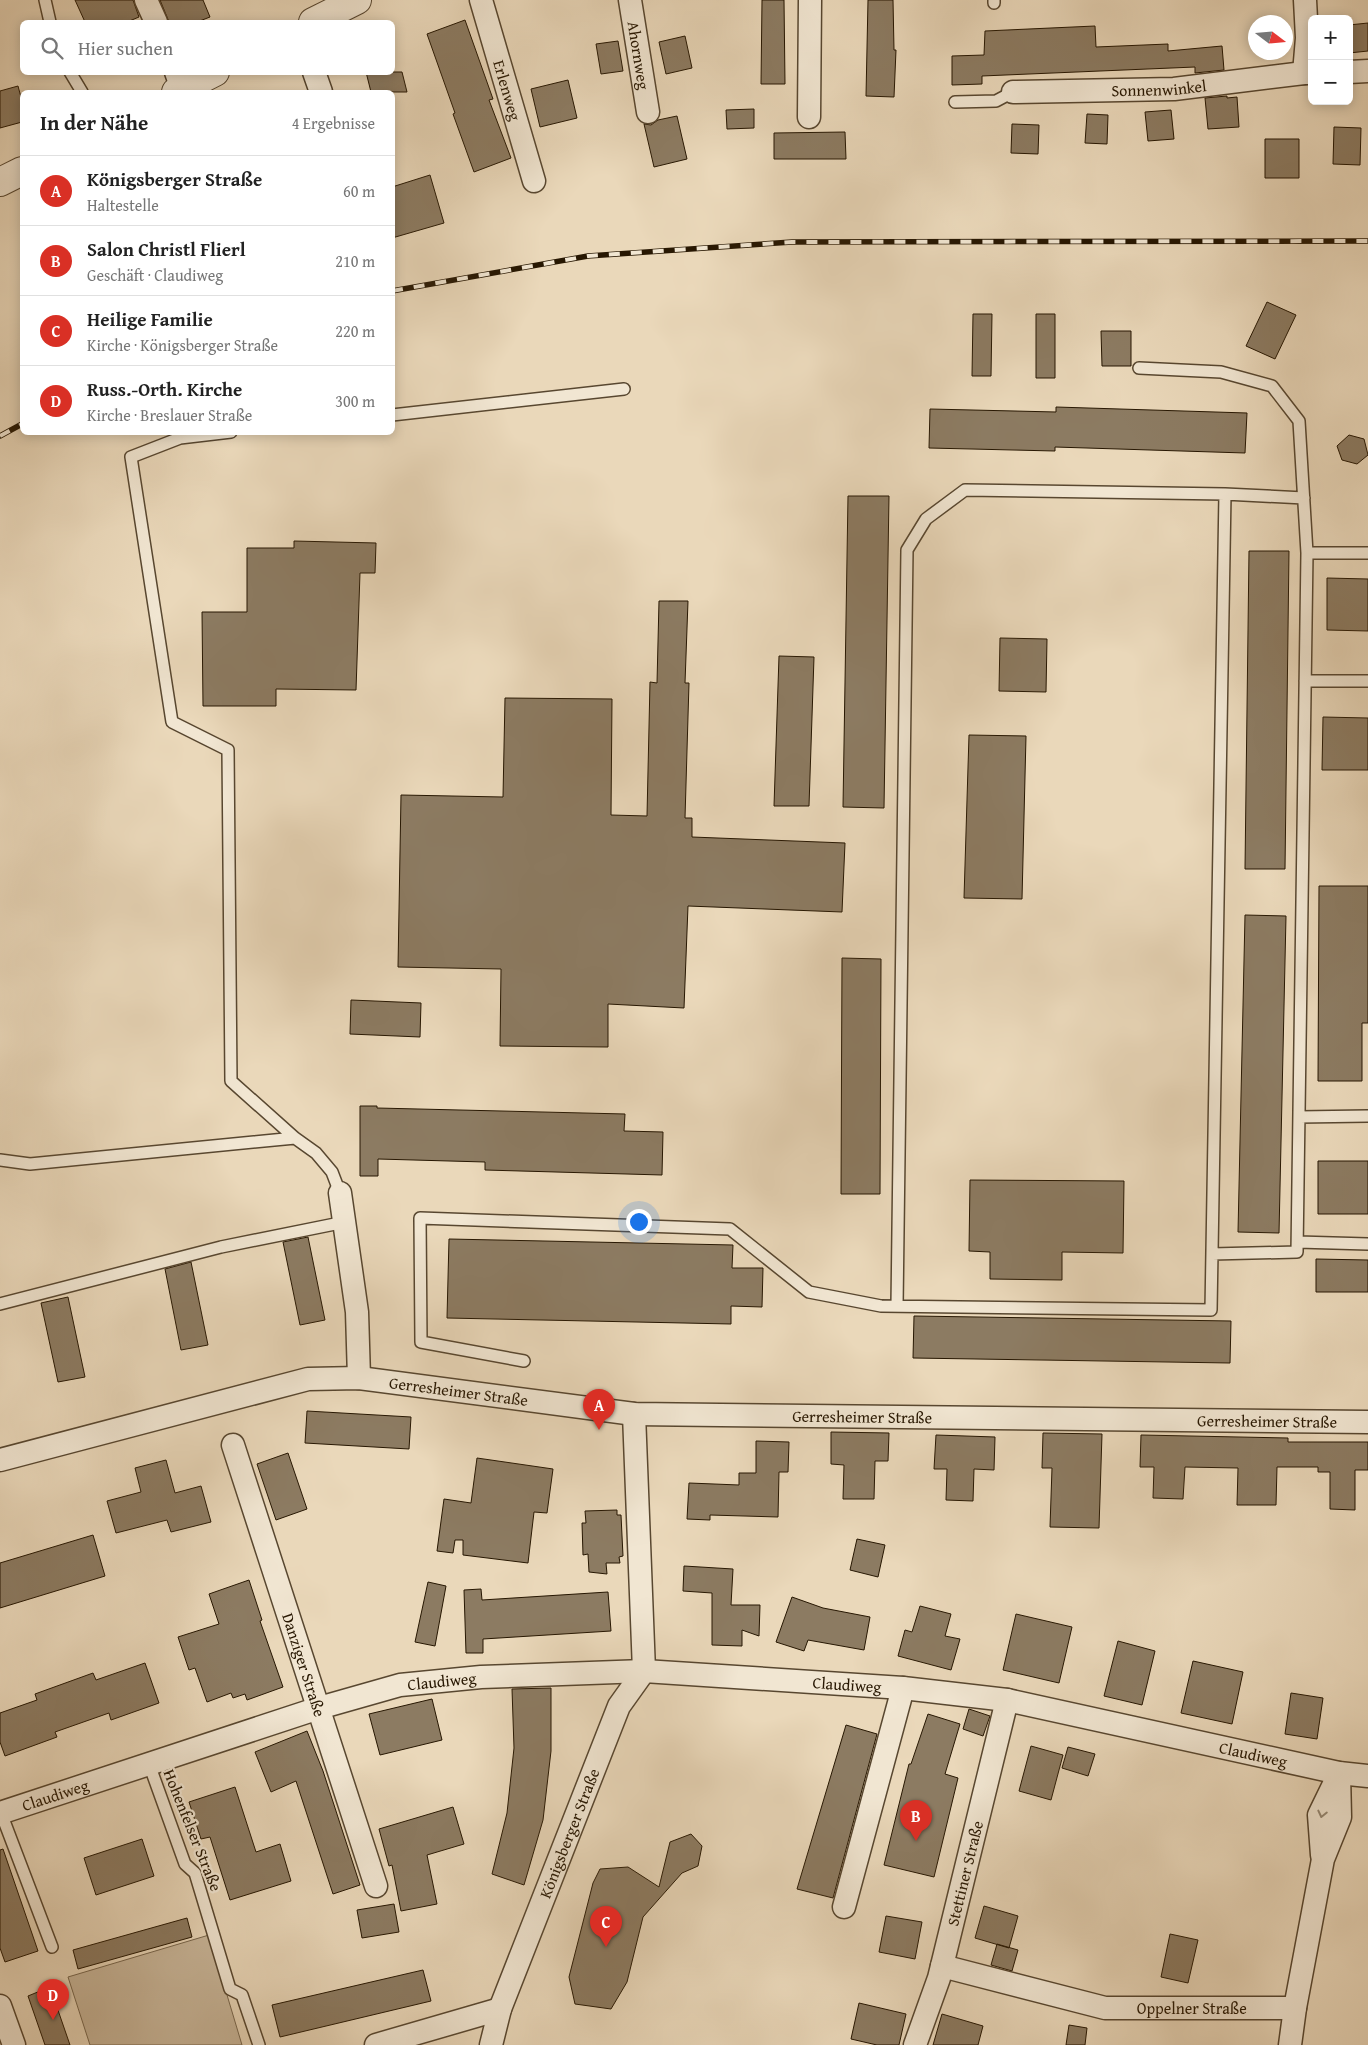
<!DOCTYPE html>
<html lang="de">
<head>
<meta charset="utf-8">
<style>
	body { margin:0; font-family:"Gentium Book Plus",serif; background:#f2f2f2; color:#222 }
	.controls { position:absolute; right:15px; top:15px; display:grid; overflow:hidden; border-radius:8px; box-shadow:0 2px 12px #0003 }
	.controls button { width:45px; height:45px; display:grid; place-items:center; padding:0; border:0; border-bottom:1px solid #e0e0e0; background:#fff; color:#222; font:25px sans-serif }
	.compass { position:absolute; left:1248px; top:15px; width:45px; height:45px; border-radius:50%; background:#fff; box-shadow:0 2px 12px #0003; rotate:106deg }
	.you { position:absolute; left:638px; top:1221px; width:18px; height:18px; margin:-12px; border:4px solid #fff; border-radius:50%; background:#1a73e8; box-shadow:0 0 0 8px #1a73e833 }
	.badge { display:grid; place-items:center; width:32px; height:32px; border-radius:50%; background:#d93025; color:#fff; font-size:16px; font-weight:700 }
	.pin { position:absolute; translate:-50% -41px; filter:drop-shadow(0 1px 2px #0008) }
	.pin::after { content:''; position:absolute; top:26px; width:18px; height:15px; background:inherit; clip-path:polygon(0 0,100% 0,50% 100%) }
	.list { margin:0; padding:0; list-style:none }
	h2 { display:flex; justify-content:space-between; align-items:center; height:65px; margin:0; padding:0 20px; font-size:21px }
	h2 small { font-size:16px; font-weight:400; color:#767676 }
	.list li { display:grid; grid-template-columns:32px 1fr auto; gap:15px; align-items:center; box-sizing:border-box; height:70px; padding:0 20px; border-top:1px solid #e0e0e0 }
	.list b { display:block; font-size:19px; white-space:nowrap }
	.list p { margin:0; font-size:16px; white-space:nowrap; color:#767676 }
	.list em { font-size:16px; font-style:normal; color:#767676 }
	.icon { flex:none; width:28px; height:28px; fill:none; stroke:currentColor; stroke-width:2; stroke-linecap:round; stroke-linejoin:round }
	.map { position:relative; flex:none; width:1368px; height:2045px; overflow:hidden }
	.search { position:absolute; background:#fff; box-shadow:0 2px 12px #0003; left:20px; top:20px; width:375px; height:55px; display:flex; align-items:center; gap:12px; box-sizing:border-box; padding:0 18px; border-radius:8px; color:#767676; font-size:19px }
	.panel { position:absolute; background:#fff; box-shadow:0 2px 12px #0003; left:20px; top:90px; width:375px; height:345px; border-radius:8px }
	.map>svg:first-child { display:block }
	.green { fill:#c9b79b; stroke:#78674e }
	.building { fill:#8c7b62; stroke:#271702 }
	.lines { fill:none; stroke-linecap:round; stroke-linejoin:round }
	.service-casing { stroke:#584730; stroke-width:14 }
	.minor-casing { stroke:#584730; stroke-width:25 }
	.tertiary-casing { stroke:#584730; stroke-width:30 }
	.service { stroke:#f1e6d2; stroke-width:11 }
	.minor { stroke:#f1e6d2; stroke-width:22 }
	.tertiary { stroke:#f1e6d2; stroke-width:28 }
	.rail-casing { stroke:#271702; stroke-width:5.5 }
	.rail { stroke:#f1e6d2; stroke-width:4; stroke-dasharray:11; stroke-linecap:butt }
	.oneway { stroke:#968974 }
	.labels { text-anchor:middle; stroke-width:4.5; stroke-linejoin:round; paint-order:stroke }
	.street-label { font-size:16px; fill:#271702; stroke:#f1e6d2 }
</style>
</head>
<body>
<div class="map">
<svg width="1368" height="2045" viewBox="0 0 1368 2045">
	<rect width="100%" height="100%" fill="#ead8ba"/>
	<filter id="stains"><feTurbulence type="fractalNoise" baseFrequency=".004" numOctaves="4"/><feColorMatrix values="0 0 0 0 .2 0 0 0 0 .09 0 0 0 0 .02 0 0 0 .5 -.17"/></filter>
	<radialGradient id="worn" r=".72"><stop offset=".6" stop-color="#630" stop-opacity="0"/><stop offset="1" stop-color="#630" stop-opacity=".3"/></radialGradient>
	<path class="green" d="M 209,1935 L 242,2045 L 90,2045 L 68,1977 Z"/>
	<path class="building" d="M 75,0 L 133,0 L 139,17 L 127,22 L 85,22 Z
		M 160,0 L 203,0 L 210,17 L 197,22 L 169,22 Z
		M 762,0 L 784,0 L 785,84 L 761,84 Z
		M 868,0 L 893,0 L 894,50 L 896,50 L 894,97 L 866,96 Z
		M 465,20 L 493,99 L 489,100 L 511,158 L 474,172 L 453,114 L 455,113 L 427,34 Z
		M 1368,23 L 1368,51 L 1349,53 L 1349,25 Z
		M 1095,26 L 1096,47 L 1168,44 L 1168,51 L 1222,46 L 1224,70 L 1195,73 L 1195,67 L 982,76 L 982,84 L 952,85 L 952,56 L 984,55 L 985,31 Z
		M 685,36 L 692,68 L 666,74 L 659,42 Z
		M 618,41 L 623,71 L 601,74 L 596,44 Z
		M 366,72 L 402,72 L 407,92 L 371,92 Z
		M 568,80 L 577,118 L 540,127 L 531,89 Z
		M 18,86 L 22,101 L 22,122 L 0,128 L 0,91 Z
		M 1227,96 L 1227,98 L 1237,97 L 1239,127 L 1208,129 L 1205,98 Z
		M 754,109 L 754,128 L 727,129 L 726,110 Z
		M 1171,110 L 1174,139 L 1148,141 L 1145,112 Z
		M 1087,114 L 1108,115 L 1107,144 L 1085,143 Z
		M 677,116 L 687,159 L 654,167 L 644,124 L 651,125 L 658,120 Z
		M 1012,124 L 1039,125 L 1038,154 L 1011,153 Z
		M 1334,127 L 1361,128 L 1360,165 L 1333,164 Z
		M 845,132 L 846,159 L 774,159 L 774,133 Z
		M 1265,139 L 1299,139 L 1299,178 L 1265,178 Z
		M 430,175 L 444,223 L 392,238 L 392,187 Z
		M 1267,302 L 1296,315 L 1275,359 L 1246,346 Z
		M 973,314 L 992,314 L 991,376 L 972,376 Z
		M 1036,314 L 1055,314 L 1055,378 L 1036,378 Z
		M 1101,331 L 1131,331 L 1131,366 L 1102,366 Z
		M 1056,407 L 1247,413 L 1245,453 L 1055,447 L 1055,451 L 929,448 L 930,409 L 1056,412 Z
		M 1349,435 L 1364,439 L 1368,455 L 1357,464 L 1342,460 L 1337,446 Z
		M 848,496 L 889,496 L 884,808 L 843,807 Z
		M 294,541 L 376,543 L 375,573 L 360,573 L 356,690 L 276,689 L 276,706 L 203,706 L 202,612 L 247,612 L 247,548 L 294,548 Z
		M 1249,551 L 1289,551 L 1285,869 L 1245,869 Z
		M 1327,578 L 1368,579 L 1368,631 L 1327,630 Z
		M 659,601 L 688,601 L 685,683 L 689,683 L 685,818 L 692,818 L 692,837 L 845,843 L 842,912 L 688,906 L 684,1008 L 608,1004 L 608,1047 L 500,1046 L 501,969 L 398,967 L 401,795 L 503,797 L 505,698 L 612,699 L 611,815 L 647,816 L 650,682 L 657,683 Z
		M 1000,638 L 1047,639 L 1046,692 L 999,691 Z
		M 779,656 L 814,657 L 809,806 L 774,806 Z
		M 1323,717 L 1368,718 L 1368,770 L 1322,770 Z
		M 969,735 L 1026,736 L 1022,899 L 964,898 Z
		M 1319,886 L 1368,886 L 1368,1023 L 1362,1023 L 1362,1081 L 1318,1081 Z
		M 1245,915 L 1286,916 L 1279,1233 L 1238,1232 Z
		M 842,958 L 881,959 L 880,1194 L 841,1194 Z
		M 351,1000 L 421,1003 L 420,1037 L 350,1034 Z
		M 360,1106 L 377,1106 L 377,1108 L 625,1114 L 624,1131 L 663,1132 L 662,1175 L 485,1170 L 485,1162 L 378,1159 L 378,1176 L 360,1176 Z
		M 1318,1161 L 1368,1161 L 1368,1214 L 1318,1214 Z
		M 970,1180 L 1124,1181 L 1123,1253 L 1062,1252 L 1062,1280 L 990,1279 L 990,1252 L 969,1251 Z
		M 308,1237 L 325,1320 L 300,1325 L 283,1242 Z
		M 449,1239 L 733,1245 L 732,1268 L 763,1268 L 762,1307 L 731,1306 L 731,1324 L 447,1318 Z
		M 1316,1259 L 1368,1260 L 1368,1292 L 1316,1292 Z
		M 191,1262 L 208,1345 L 181,1350 L 165,1269 Z
		M 68,1297 L 85,1377 L 58,1382 L 41,1303 Z
		M 914,1316 L 1231,1321 L 1230,1363 L 913,1358 Z
		M 307,1411 L 411,1417 L 409,1449 L 305,1443 Z
		M 831,1432 L 889,1433 L 888,1461 L 875,1461 L 874,1499 L 843,1499 L 844,1465 L 831,1464 Z
		M 1043,1433 L 1102,1434 L 1099,1528 L 1050,1527 L 1052,1468 L 1042,1468 Z
		M 936,1435 L 995,1437 L 994,1470 L 974,1469 L 973,1501 L 946,1500 L 947,1469 L 934,1469 Z
		M 1141,1435 L 1288,1438 L 1288,1442 L 1368,1442 L 1368,1470 L 1355,1470 L 1355,1510 L 1330,1509 L 1330,1472 L 1318,1472 L 1318,1467 L 1277,1467 L 1276,1505 L 1237,1505 L 1238,1468 L 1185,1467 L 1183,1499 L 1153,1498 L 1154,1467 L 1140,1467 Z
		M 756,1441 L 789,1442 L 788,1472 L 779,1472 L 778,1517 L 710,1515 L 710,1520 L 687,1519 L 689,1483 L 739,1485 L 739,1473 L 756,1473 Z
		M 288,1453 L 307,1509 L 276,1520 L 257,1464 Z
		M 477,1458 L 553,1469 L 547,1513 L 534,1512 L 528,1563 L 463,1555 L 463,1540 L 455,1540 L 453,1553 L 437,1551 L 444,1499 L 471,1503 Z
		M 166,1460 L 175,1493 L 201,1486 L 211,1522 L 171,1532 L 167,1520 L 116,1533 L 107,1501 L 141,1492 L 135,1468 Z
		M 617,1510 L 617,1515 L 621,1515 L 623,1556 L 619,1557 L 620,1563 L 606,1563 L 607,1574 L 589,1572 L 588,1554 L 583,1555 L 582,1523 L 586,1523 L 585,1511 Z
		M 93,1535 L 105,1576 L 0,1608 L 0,1563 Z
		M 857,1539 L 885,1545 L 878,1577 L 850,1570 Z
		M 684,1566 L 733,1569 L 731,1605 L 760,1605 L 759,1636 L 742,1630 L 742,1646 L 712,1645 L 712,1593 L 683,1591 Z
		M 249,1580 L 262,1620 L 260,1621 L 283,1687 L 247,1700 L 245,1694 L 233,1698 L 231,1693 L 207,1702 L 195,1668 L 189,1670 L 178,1637 L 219,1624 L 209,1594 Z
		M 428,1582 L 446,1586 L 435,1646 L 415,1642 Z
		M 481,1589 L 482,1600 L 608,1592 L 611,1631 L 483,1639 L 483,1653 L 466,1653 L 464,1590 Z
		M 792,1597 L 823,1608 L 870,1617 L 864,1650 L 808,1640 L 804,1651 L 776,1642 Z
		M 920,1606 L 951,1614 L 945,1636 L 960,1639 L 951,1670 L 898,1656 L 905,1630 L 912,1632 Z
		M 1016,1614 L 1072,1627 L 1059,1683 L 1003,1670 Z
		M 1118,1641 L 1155,1651 L 1142,1705 L 1104,1696 Z
		M 1193,1661 L 1243,1672 L 1232,1724 L 1181,1713 Z
		M 145,1663 L 159,1703 L 111,1720 L 109,1713 L 55,1732 L 57,1737 L 5,1756 L 0,1742 L 0,1713 L 37,1700 L 35,1694 L 93,1673 L 96,1680 Z
		M 551,1688 L 551,1751 L 543,1820 L 524,1885 L 492,1874 L 507,1813 L 514,1748 L 512,1689 Z
		M 1291,1693 L 1323,1698 L 1317,1739 L 1285,1734 Z
		M 432,1699 L 442,1740 L 380,1755 L 369,1714 Z
		M 969,1709 L 990,1716 L 983,1736 L 963,1729 Z
		M 928,1714 L 960,1724 L 945,1774 L 958,1778 L 934,1877 L 884,1865 L 909,1764 L 911,1764 Z
		M 846,1725 L 877,1734 L 833,1898 L 797,1889 Z
		M 307,1731 L 323,1771 L 360,1885 L 333,1894 L 296,1781 L 271,1792 L 255,1752 Z
		M 1031,1746 L 1063,1755 L 1051,1800 L 1019,1791 Z
		M 1068,1747 L 1095,1754 L 1088,1776 L 1062,1768 Z
		M 235,1787 L 256,1852 L 280,1844 L 291,1881 L 230,1900 L 210,1837 L 201,1839 L 189,1802 Z
		M 453,1807 L 464,1844 L 427,1855 L 437,1904 L 401,1911 L 392,1865 L 389,1866 L 379,1829 Z
		M 691,1834 L 702,1846 L 698,1866 L 682,1873 L 643,1917 L 627,1982 L 611,2009 L 575,2004 L 569,1977 L 593,1883 L 600,1869 L 628,1867 L 659,1887 L 670,1842 Z
		M 142,1839 L 154,1876 L 96,1895 L 84,1858 Z
		M 3,1849 L 38,1951 L 5,1962 L 0,1948 L 0,1850 Z
		M 394,1904 L 399,1932 L 362,1938 L 357,1910 Z
		M 984,1906 L 1018,1916 L 1009,1948 L 975,1938 Z
		M 886,1916 L 922,1922 L 915,1959 L 879,1952 Z
		M 187,1918 L 192,1937 L 78,1969 L 73,1950 Z
		M 1170,1934 L 1198,1940 L 1188,1983 L 1161,1977 Z
		M 997,1944 L 1018,1950 L 1012,1971 L 991,1965 Z
		M 423,1970 L 431,2001 L 280,2037 L 272,2005 Z
		M 50,1987 L 70,2045 L 45,2045 L 28,1996 Z
		M 859,2003 L 906,2014 L 899,2045 L 877,2045 L 851,2039 Z
		M 942,2014 L 983,2026 L 978,2045 L 933,2045 Z
		M 1069,2025 L 1087,2028 L 1085,2045 L 1066,2045 Z"/>
	<g class="lines">
		<g class="service-casing">
			<path id="service" d="M 45,0 L 50,22
				M 994,3 L 994,0
				M 70,72 L 82,92
				M 955,102 L 996,101 L 1013,92
				M 1139,368 L 1221,372 L 1272,386 L 1299,421 L 1307,553
				M 392,415 L 624,389
				M 231,432 L 180,438 L 131,457 L 172,722 L 228,750 L 231,1081 L 295,1138 L 316,1153 L 332,1172 L 340,1193
				M 1305,681 L 1368,681
				M 1299,1117 L 1368,1116
				M 0,1160 L 30,1164 L 295,1138
				M 1298,1242 L 1368,1244
				M 1212,1254 L 1297,1252 L 1307,553 L 1368,553
				M 0,1304 L 221,1247 L 345,1222
				M 897,1306 L 907,550 L 926,519 L 965,490 L 1225,494 L 1304,498
				M 524,1361 L 421,1342 L 420,1218 L 730,1229 L 809,1292 L 881,1306 L 1211,1310 L 1225,494
				M 149,1764 L 185,1864 L 195,1873 L 230,1989 L 242,1995 L 259,2045
				M 1,1813 L 52,1947"/>
		</g>
		<g class="minor-casing">
			<g id="minor">
				<path d="M 146,0 L 156,22"/>
				<path id="s1" d="M 481,0 L 534,181"/>
				<path id="s2" d="M 630,0 L 648,112"/>
				<path d="M 1305,0 L 1307,38 L 1304,73 L 1312,73"/>
				<path d="M 176,72 L 182,89"/>
				<path d="M 314,72 L 321,92"/>
				<path d="M 1349,72 L 1368,71"/>
				<path id="s3" d="M 1013,92 L 1174,89 L 1304,73"/>
				<path d="M 809,117 L 810,0"/>
				<path d="M 340,1193 L 357,1312 L 359,1378"/>
				<path id="s4" d="M 233,1445 L 376,1886"/>
				<path id="s5" d="M 0,1460 L 308,1379 L 359,1378 L 634,1414 L 1368,1422"/>
				<path id="s6" d="M 0,1813 L 319,1708 L 400,1685 L 481,1677 L 644,1671 L 903,1688 L 1007,1700 L 1339,1773 L 1368,1776"/>
				<path d="M 1322,1855 L 1319,1815 L 1338,1776"/>
				<path d="M 844,1907 L 903,1688"/>
				<path id="s7" d="M 942,1966 L 1105,2008 L 1295,2008 L 1323,1859 L 1340,1817 L 1339,1773"/>
				<path d="M 0,2006 L 14,2045"/>
				<path d="M 376,2045 L 500,2009"/>
				<path id="s8" d="M 491,2045 L 500,2009 L 619,1706 L 644,1671 L 634,1414"/>
				<path id="s9" d="M 915,2045 L 939,1978 L 1007,1700"/>
				<path d="M 1290,2045 L 1295,2008"/>
			</g>
		</g>
		<g class="tertiary-casing">
			<path id="tertiary" d="M 313,22 L 357,0
				M 176,92 L 215,72
				M 0,182 L 22,171"/>
		</g>
		<use href="#service" class="service"/>
		<use href="#minor" class="minor"/>
		<use href="#tertiary" class="tertiary"/>
		<g class="rail-casing">
			<path id="rail" d="M 392,291 L 588,256 L 792,242 L 1368,241
				M 0,436 L 22,424"/>
		</g>
		<use href="#rail" class="rail"/>
	</g>
	<defs><path id="oneway-chevron" d="M-2-3.5L2.5 0L-2 3.5" fill="none" stroke-width="1.6" stroke-linecap="round" stroke-linejoin="round" transform="scale(1.25)"/></defs>
	<use class="oneway" href="#oneway-chevron" transform="translate(1322 1814) rotate(103)"/>
	<g class="labels">
		<g class="street-label">
			<text dy="6" stroke="none"><textPath href="#s2" startOffset="56">Ahornweg</textPath></text>
			<text dy="6" stroke="none"><textPath href="#s3" startOffset="146">Sonnenwinkel</textPath></text>
			<text dy="6" stroke="none"><textPath href="#s1" startOffset="94">Erlenweg</textPath></text>
			<text dy="6" stroke="none"><textPath href="#s5" startOffset="470">Gerresheimer Straße</textPath></text>
			<text dy="6" stroke="none"><textPath href="#s5" startOffset="875">Gerresheimer Straße</textPath></text>
			<text dy="6" stroke="none"><textPath href="#s5" startOffset="1280">Gerresheimer Straße</textPath></text>
			<text dy="6" stroke="none"><textPath href="#s4" startOffset="231">Danziger Straße</textPath></text>
			<text dy="6" stroke="none"><textPath href="#s6" startOffset="462">Claudiweg</textPath></text>
			<text dy="6" stroke="none"><textPath href="#s6" startOffset="868">Claudiweg</textPath></text>
			<text dy="6" stroke="none"><textPath href="#s6" startOffset="1281">Claudiweg</textPath></text>
			<text dy="6" stroke="none"><textPath href="#s6" startOffset="58">Claudiweg</textPath></text>
			<text transform="translate(193 1830) rotate(68)" y="6">Hohenfelser Straße</text>
			<text dy="6" stroke="none"><textPath href="#s8" startOffset="226">Königsberger Straße</textPath></text>
			<text dy="6" stroke="none"><textPath href="#s9" startOffset="179">Stettiner Straße</textPath></text>
			<text dy="6" stroke="none"><textPath href="#s7" startOffset="255">Oppelner Straße</textPath></text>
		</g>
	</g>
	<rect width="100%" height="100%" filter="url(#stains)"/>
	<rect width="100%" height="100%" fill="url(#worn)"/>
</svg>
<div class="controls">
<button>+</button>
<button>−</button>
</div>
<svg class="compass" viewBox="-18 -18 36 36"><path d="M0-13l5 13h-10z" fill="#e53935"/><path d="M0 13l5-13h-10z" fill="#767676"/></svg>
<div class="you"></div>
<div class="pin badge" style="left:599px;top:1430px">A</div>
<div class="pin badge" style="left:916px;top:1841px">B</div>
<div class="pin badge" style="left:606px;top:1947px">C</div>
<div class="pin badge" style="left:53px;top:2020px">D</div>
<div class="search"><svg class="icon" aria-label="search" viewBox="0 0 24 24"><circle cx="10" cy="10" r="6"/><path d="M15 15l6 6"/></svg>Hier suchen</div>
<section class="panel">
<h2>In der Nähe<small>4 Ergebnisse</small></h2>
<ul class="list">
<li><span class="badge">A</span><div><b>Königsberger Straße</b><p>Haltestelle</p></div><em>60 m</em></li>
<li><span class="badge">B</span><div><b>Salon Christl Flierl</b><p>Geschäft · Claudiweg</p></div><em>210 m</em></li>
<li><span class="badge">C</span><div><b>Heilige Familie</b><p>Kirche · Königsberger Straße</p></div><em>220 m</em></li>
<li><span class="badge">D</span><div><b>Russ.-Orth. Kirche</b><p>Kirche · Breslauer Straße</p></div><em>300 m</em></li>
</ul>
</section>
</div>
</body>
</html>
